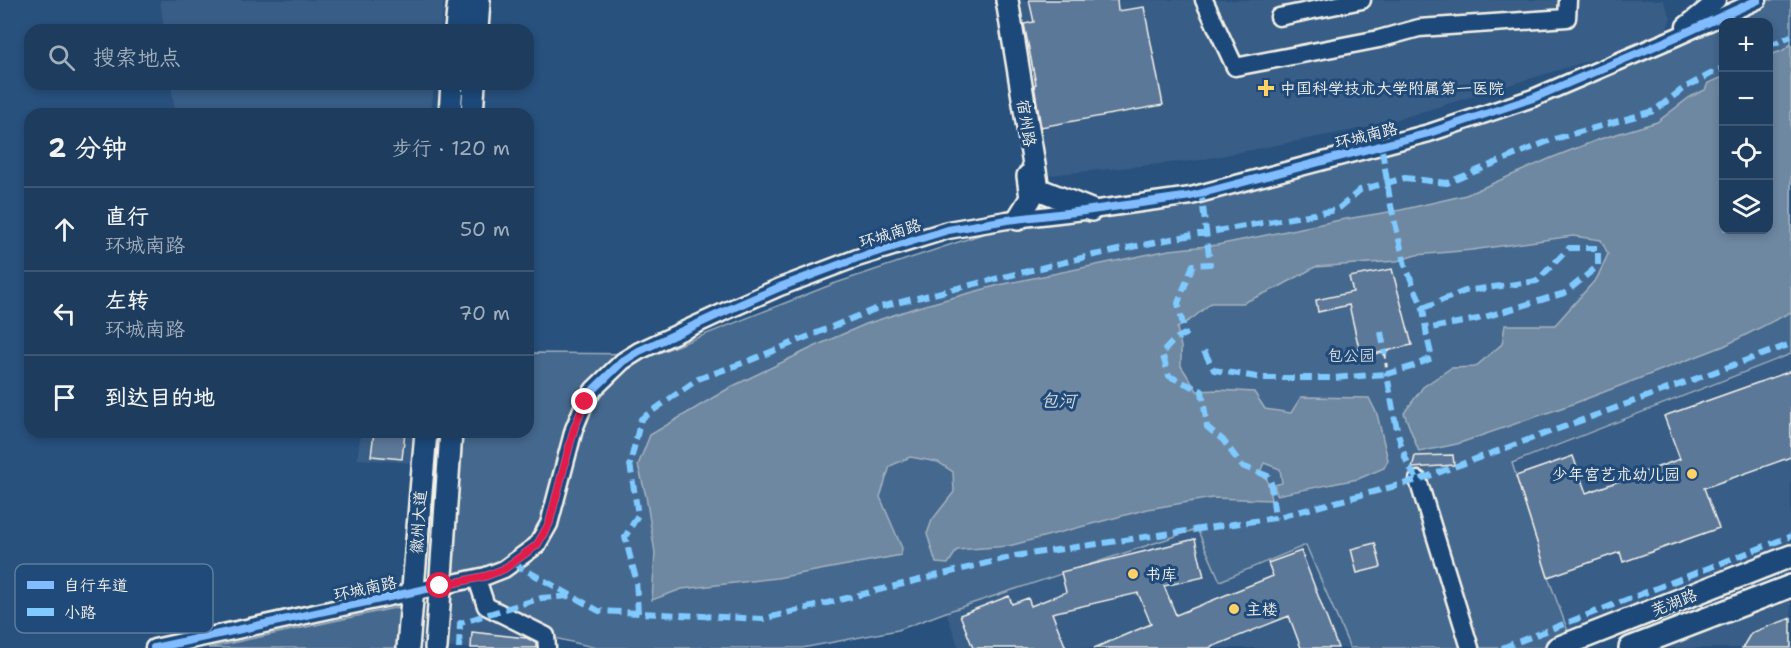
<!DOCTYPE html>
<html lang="zh">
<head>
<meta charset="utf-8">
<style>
	body { margin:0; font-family:"Shantell Sans","LXGW WenKai TC",sans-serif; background:#264464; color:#f1f3f6 }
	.controls { position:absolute; right:18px; top:18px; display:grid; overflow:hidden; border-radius:12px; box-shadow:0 3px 9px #0003 }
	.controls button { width:54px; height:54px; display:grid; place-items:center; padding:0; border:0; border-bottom:2px solid #3c5673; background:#1e3d5e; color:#f1f3f6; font:30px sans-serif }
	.stop { position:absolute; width:18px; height:18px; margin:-14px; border:4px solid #e11d48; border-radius:50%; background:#fff }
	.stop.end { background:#e11d48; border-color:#fff; box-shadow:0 2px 6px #0008 }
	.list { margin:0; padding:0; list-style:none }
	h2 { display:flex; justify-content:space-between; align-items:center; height:78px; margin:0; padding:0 24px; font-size:26px }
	h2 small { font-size:20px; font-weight:400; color:#a1aebc }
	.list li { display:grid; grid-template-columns:39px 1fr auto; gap:18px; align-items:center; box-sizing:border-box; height:84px; padding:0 24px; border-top:2px solid #3c5673 }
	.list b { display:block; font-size:22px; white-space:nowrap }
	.list p { margin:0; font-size:20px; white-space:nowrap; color:#a1aebc }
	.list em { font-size:20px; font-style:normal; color:#a1aebc }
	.icon { flex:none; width:33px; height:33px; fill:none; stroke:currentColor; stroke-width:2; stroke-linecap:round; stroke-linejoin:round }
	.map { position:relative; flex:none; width:1791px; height:648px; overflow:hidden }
	.search { position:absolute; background:#1e3d5e; box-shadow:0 3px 9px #0003; left:24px; top:24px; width:510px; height:66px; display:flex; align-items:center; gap:15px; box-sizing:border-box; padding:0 21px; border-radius:18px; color:#a1aebc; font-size:22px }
	.panel { position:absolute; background:#1e3d5e; box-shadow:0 3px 9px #0003; left:24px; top:108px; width:510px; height:330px; border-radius:18px }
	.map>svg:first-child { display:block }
	.built { fill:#375d86 }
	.green { fill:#45688e; stroke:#9cacbb; stroke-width:1.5; fill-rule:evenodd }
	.water { fill:#6e88a2; stroke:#a4b2be; stroke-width:1.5 }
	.building { fill:#5b7899; stroke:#f4f1e8; stroke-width:1.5 }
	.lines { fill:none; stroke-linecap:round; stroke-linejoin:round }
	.minor-casing { stroke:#f4f1e8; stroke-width:21 }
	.major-casing { stroke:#f4f1e8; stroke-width:26 }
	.path { stroke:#f4f1e8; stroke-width:3; stroke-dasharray:4.5 4.5; stroke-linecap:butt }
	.minor { stroke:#1f4a7a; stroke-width:16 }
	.major { stroke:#1f4a7a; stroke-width:21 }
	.quiet { stroke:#80caff; stroke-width:6; stroke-dasharray:12 6; stroke-linecap:butt }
	.cycleway-casing { stroke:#1f4a7a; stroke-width:11 }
	.cycleway { stroke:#80bcff; stroke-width:8 }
	.route { stroke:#e11d48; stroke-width:8 }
	.poi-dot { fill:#ffd166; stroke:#1f4a7a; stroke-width:2 }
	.labels { text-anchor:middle; stroke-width:6; stroke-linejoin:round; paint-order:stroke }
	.poi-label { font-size:16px; fill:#f4f1e8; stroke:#1f4a7a; text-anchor:start }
	.street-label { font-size:16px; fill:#f4f1e8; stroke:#1f4a7a }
	.park-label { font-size:16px; fill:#dadcda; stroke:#1f4a7a }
	.water-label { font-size:18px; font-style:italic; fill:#d9dcda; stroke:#1f4a7a }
	.key { fill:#1f4a7a; stroke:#5f7c9b; stroke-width:1.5 }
	.key-label { font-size:16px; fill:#f4f1e8 }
</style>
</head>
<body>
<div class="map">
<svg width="1791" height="648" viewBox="0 0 1791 648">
	<rect width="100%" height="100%" fill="#28517e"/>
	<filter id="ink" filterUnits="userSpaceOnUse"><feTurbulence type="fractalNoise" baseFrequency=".0167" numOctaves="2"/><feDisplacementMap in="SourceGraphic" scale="12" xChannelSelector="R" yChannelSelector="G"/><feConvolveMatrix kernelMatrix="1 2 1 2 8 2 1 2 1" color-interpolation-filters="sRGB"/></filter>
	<g filter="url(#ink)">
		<path class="built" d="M 160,0 L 444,0 L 441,30 L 164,30 Z
			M 1013,0 L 1663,0 L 1671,17 L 1667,29 L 1624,50 L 1379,125 L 1200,160 L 1049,175 Z
			M 171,84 L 434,84 L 431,114 L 175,114 Z
			M 1791,354 L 1791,556 L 1572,642 L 1548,577 L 1512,463 Z
			M 361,432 L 426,432 L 423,464 L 357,459 Z
			M 1197,529 L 1220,581 L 1306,545 L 1350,648 L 959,648 L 946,612 Z
			M 478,582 L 546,636 L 547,648 L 436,648 L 440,591 Z
			M 1791,586 L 1791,648 L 1630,648 Z"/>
		<path class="green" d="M 1747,0 L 1791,0 L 1791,354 L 1512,463 L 1548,577 L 1572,642 L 1557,648 L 1350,648 L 1306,545 L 1220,581 L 1197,529 L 946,612 L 898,630 L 802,648 L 597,648 L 546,636 L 486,606 L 478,582 L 440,591 L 451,432 L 528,432 L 528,353 L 656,354 L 833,284 L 1012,224 L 1031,198 L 1094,200 L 1201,190 L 1382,150 L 1626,55 ZM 1724,22 L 1768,22 L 1768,230 L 1724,230 Z
			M 399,607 L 401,648 L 208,648 Z"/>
		<path class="water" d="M 1791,44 L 1791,312 L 1724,346 L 1570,405 L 1457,444 L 1419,452 L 1404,413 L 1423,387 L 1451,368 L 1475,367 L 1502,344 L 1505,325 L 1555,325 L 1597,278 L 1608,254 L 1601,240 L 1573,236 L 1472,250 L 1416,255 L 1397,261 L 1315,267 L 1279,287 L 1243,303 L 1211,303 L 1193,318 L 1177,328 L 1181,347 L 1181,366 L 1197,391 L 1218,390 L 1254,392 L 1265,409 L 1291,413 L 1301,397 L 1369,398 L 1377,414 L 1388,460 L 1384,468 L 1358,479 L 1277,495 L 1274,485 L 1282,483 L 1280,469 L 1264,463 L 1259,474 L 1267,479 L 1271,500 L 1212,498 L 1148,509 L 1009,546 L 957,550 L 948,564 L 936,563 L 927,534 L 932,520 L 954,492 L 953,472 L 938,462 L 910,457 L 890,466 L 880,497 L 902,548 L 901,555 L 777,578 L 682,589 L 652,600 L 655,553 L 646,496 L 638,465 L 650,435 L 731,387 L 820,344 L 866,324 L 918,307 L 999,285 L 1169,250 L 1217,245 L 1340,220 L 1401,210 L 1466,195 L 1551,158 L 1600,139 L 1657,122 L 1690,97 L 1705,90 L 1708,83 L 1723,77 L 1724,230 L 1768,230 L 1769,55 L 1782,51 Z"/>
		<path class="building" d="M 1029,0 L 1117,0 L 1118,11 L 1144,7 L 1163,105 L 1041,127 L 1034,85 L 1036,84 L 1024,24 L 1034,22 Z
			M 1392,269 L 1412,345 L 1361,357 L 1349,305 L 1318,312 L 1316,300 L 1353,292 L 1349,277 Z
			M 1791,371 L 1791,457 L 1704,488 L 1719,528 L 1623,562 L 1620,552 L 1548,577 L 1516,476 L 1573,456 L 1586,493 L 1680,459 L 1664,416 Z
			M 374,432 L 405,432 L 402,459 L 371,456 Z
			M 1453,455 L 1454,465 L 1412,468 L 1415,456 Z
			M 1195,539 L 1204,577 L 1164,586 L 1176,615 L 1273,576 L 1268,563 L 1301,551 L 1338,648 L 1301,648 L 1289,616 L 1209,648 L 1094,648 L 1151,624 L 1138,593 L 1052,613 L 1066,648 L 973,648 L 960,615 L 1009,596 L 1012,604 L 1028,598 L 1031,606 L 1066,592 L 1061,572 Z
			M 1375,543 L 1381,567 L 1357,573 L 1351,549 Z
			M 1791,618 L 1791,648 L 1742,648 L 1751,633 Z
			M 472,632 L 527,638 L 536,643 L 536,648 L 471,648 Z"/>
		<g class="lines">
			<g class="minor-casing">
				<path id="minor" d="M 1204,0 L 1235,67 L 1379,39 L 1419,28 L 1567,18 L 1568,0
					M 1279,17 L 1362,0
					M 1685,26 L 1717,0
					M 1418,480 L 1470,648
					M 478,582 L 486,606 L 546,636 L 547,648
					M 154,648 L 486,576 L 504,569 L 537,545 L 549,524 L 574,429 L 585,402 L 594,389 L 623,361 L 639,351 L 728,310 L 780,287 L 857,258 L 948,230 L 1007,220 L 1084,211 L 1191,196 L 1429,133 L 1533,98 L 1676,37 L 1758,0"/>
			</g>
			<g class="major-casing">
				<path id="major" d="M 1007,0 L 1038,189 L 1091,210
					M 456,30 L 459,0
					M 477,30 L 479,0
					M 450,114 L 452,84
					M 472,114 L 474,84
					M 1018,219 L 1031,198 L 1028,176
					M 408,648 L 426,432
					M 436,648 L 451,432
					M 1557,648 L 1791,556
					M 1630,648 L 1791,586"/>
			</g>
			<path class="path" d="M 1385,354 L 1387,374"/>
			<use href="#minor" class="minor"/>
			<use href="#major" class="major"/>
			<path class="quiet" d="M 1768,46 L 1791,36
				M 1382,150 L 1391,206 L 1405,265 L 1423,308 L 1427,337 L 1432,358 L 1411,367 L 1387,374 C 1392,402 1399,460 1418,480
				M 1201,190 L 1210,264 L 1193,265 L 1178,303 L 1185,334 L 1175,339 L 1162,353 L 1169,376 L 1202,391 L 1207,427 L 1223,440 L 1242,466 L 1268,476 L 1271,483 L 1275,518
				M 1423,308 L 1465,291 L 1537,281 L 1569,248 L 1598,248 L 1598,266 L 1565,293 L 1478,319 L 1426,329
				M 1381,332 L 1385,354
				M 1204,351 L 1214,370 L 1263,378 L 1332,378 L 1387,374
				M 513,563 L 599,611 L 763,619 L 1015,556 L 1275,518 L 1418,480 L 1791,344
				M 638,613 L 636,579 L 625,537 L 638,515 L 630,464 L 641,419 L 698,379 L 751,360 L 880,307 L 1094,255 L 1176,238 L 1337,210 L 1360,190 L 1405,178 L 1447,183 L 1551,140 L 1654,111 L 1684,88 L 1724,67
				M 459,648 L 460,623 L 541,598 L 570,596
				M 1502,648 L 1791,536"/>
			<g class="cycleway-casing">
				<path id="cycleway" d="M 154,648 L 486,576 L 504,569 L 537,545 L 549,524 L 574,429 L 585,402 L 594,389 L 623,361 L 639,351 L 728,310 L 780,287 L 857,258 L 948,230 L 1007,220 L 1084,211 L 1191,196 L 1429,133 L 1533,98 L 1676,37 L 1758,0"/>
			</g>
			<use href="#cycleway" class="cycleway"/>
		</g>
	</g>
	<g class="lines" filter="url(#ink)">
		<path class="route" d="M 440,586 L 486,576 L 504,569 L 537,545 L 549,524 L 574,429 L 585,402"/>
	</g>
	<g class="poi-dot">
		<path d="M1263 79h6v6h6v6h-6v6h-6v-6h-6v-6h6z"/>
		<circle cx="1692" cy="474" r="6"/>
		<circle cx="1133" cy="574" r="6"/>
		<circle cx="1234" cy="609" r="6"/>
	</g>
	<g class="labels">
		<g class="poi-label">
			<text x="1280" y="94">中国科学技术大学附属第一医院</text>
			<text x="1680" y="480" text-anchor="end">少年宫艺术幼儿园</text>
			<text x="1145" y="580">书库</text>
			<text x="1246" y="615">主楼</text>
		</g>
		<g class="street-label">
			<text transform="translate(1027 123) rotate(81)" y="6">宿州路</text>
			<text transform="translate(1366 135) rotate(-14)" y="6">环城南路</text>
			<text transform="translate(890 233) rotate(-17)" y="6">环城南路</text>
			<text transform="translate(418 522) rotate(-86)" y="6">徽州大道</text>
			<text transform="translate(365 588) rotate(-12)" y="6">环城南路</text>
			<text transform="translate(1674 602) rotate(-21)" y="6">芜湖路</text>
		</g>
		<g class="park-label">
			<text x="1351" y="361">包公园</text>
		</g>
		<g class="water-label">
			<text x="1058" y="407">包河</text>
		</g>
	</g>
	<rect x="15" y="564" width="198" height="69" rx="9" class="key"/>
	<rect x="27" y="581" width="27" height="8" fill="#80bcff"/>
	<rect x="27" y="608" width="27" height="8" fill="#80caff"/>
	<g class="key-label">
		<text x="64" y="591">自行车道</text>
		<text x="64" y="618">小路</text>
	</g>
</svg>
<div class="controls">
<button>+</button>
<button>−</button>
<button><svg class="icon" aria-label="locate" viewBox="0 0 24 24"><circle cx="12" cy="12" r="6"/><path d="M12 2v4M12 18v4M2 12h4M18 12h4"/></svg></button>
<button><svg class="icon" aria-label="layers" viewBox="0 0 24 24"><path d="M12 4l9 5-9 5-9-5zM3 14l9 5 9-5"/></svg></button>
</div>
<div class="stop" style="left:440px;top:586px"></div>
<div class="stop end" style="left:585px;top:402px"></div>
<div class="search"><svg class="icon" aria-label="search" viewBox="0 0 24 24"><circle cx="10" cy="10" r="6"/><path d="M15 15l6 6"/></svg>搜索地点</div>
<section class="panel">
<h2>2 分钟<small>步行 · 120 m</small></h2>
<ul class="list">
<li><svg class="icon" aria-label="ahead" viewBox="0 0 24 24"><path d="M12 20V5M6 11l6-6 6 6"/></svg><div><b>直行</b><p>环城南路</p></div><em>50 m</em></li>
<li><svg class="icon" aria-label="left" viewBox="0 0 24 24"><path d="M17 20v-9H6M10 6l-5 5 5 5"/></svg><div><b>左转</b><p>环城南路</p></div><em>70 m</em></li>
<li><svg class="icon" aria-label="arrive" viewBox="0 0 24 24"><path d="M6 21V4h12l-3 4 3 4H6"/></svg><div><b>到达目的地</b></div></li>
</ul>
</section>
</div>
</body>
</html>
